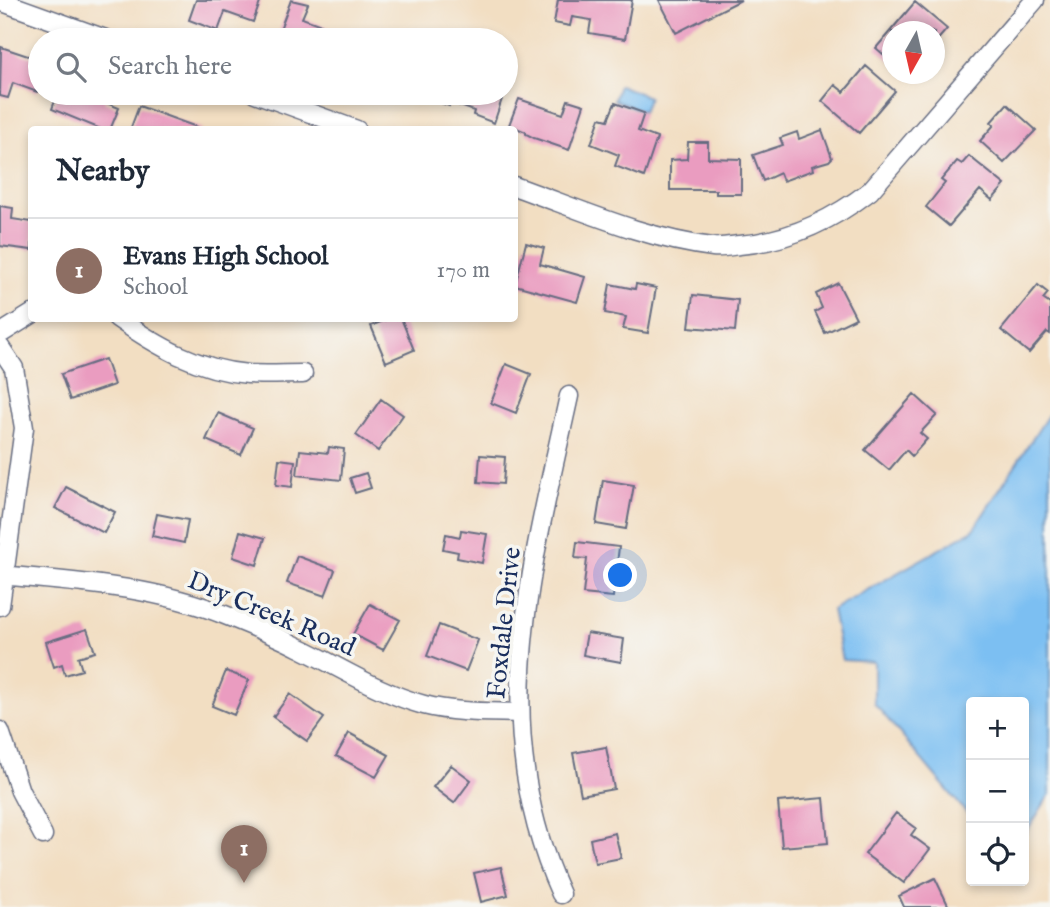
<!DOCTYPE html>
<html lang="en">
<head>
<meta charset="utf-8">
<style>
	body { margin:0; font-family:"IM FELL English",serif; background:#f6f6f7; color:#1f2937 }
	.controls { position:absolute; right:21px; bottom:21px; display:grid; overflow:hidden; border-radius:7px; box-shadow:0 4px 10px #0003 }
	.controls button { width:63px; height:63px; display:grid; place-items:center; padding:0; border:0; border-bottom:2px solid #e0e1e3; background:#fff; color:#1f2937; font:35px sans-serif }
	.compass { position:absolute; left:882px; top:21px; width:63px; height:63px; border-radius:50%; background:#fff; box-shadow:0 4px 10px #0003; rotate:188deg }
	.you { position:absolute; left:621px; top:576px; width:24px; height:24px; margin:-18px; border:5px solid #fff; border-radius:50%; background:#1a73e8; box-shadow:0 0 0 10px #1a73e833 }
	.badge { display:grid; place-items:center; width:46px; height:46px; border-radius:50%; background:#0f766e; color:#fff; font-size:23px; font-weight:700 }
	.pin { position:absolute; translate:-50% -58px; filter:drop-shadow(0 2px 4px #0008) }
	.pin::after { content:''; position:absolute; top:37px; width:24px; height:21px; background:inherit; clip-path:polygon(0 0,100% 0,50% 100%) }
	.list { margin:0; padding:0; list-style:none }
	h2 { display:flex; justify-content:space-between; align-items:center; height:91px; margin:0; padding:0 28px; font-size:30px }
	h2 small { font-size:23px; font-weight:400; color:#747a83 }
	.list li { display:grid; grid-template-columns:46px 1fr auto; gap:21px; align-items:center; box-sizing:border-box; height:105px; padding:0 28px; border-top:2px solid #e0e1e3 }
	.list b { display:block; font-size:26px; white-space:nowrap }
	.list p { margin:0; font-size:23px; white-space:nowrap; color:#747a83 }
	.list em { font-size:23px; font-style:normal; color:#747a83 }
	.icon { flex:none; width:38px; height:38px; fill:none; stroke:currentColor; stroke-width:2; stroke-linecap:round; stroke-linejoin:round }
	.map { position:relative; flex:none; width:1050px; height:907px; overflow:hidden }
	.search { position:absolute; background:#fff; box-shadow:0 4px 10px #0003; left:28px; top:28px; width:490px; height:77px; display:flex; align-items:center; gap:18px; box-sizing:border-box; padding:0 24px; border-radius:38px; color:#747a83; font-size:26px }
	.panel { position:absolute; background:#fff; box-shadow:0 4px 10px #0003; left:28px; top:126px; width:490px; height:196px; border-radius:7px }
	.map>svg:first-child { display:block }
	.water { fill:#7cbff2; stroke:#4c77a8; stroke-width:2 }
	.building { fill:#ea9cc0 }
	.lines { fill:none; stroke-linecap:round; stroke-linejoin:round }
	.street-casing { stroke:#666c81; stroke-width:21 }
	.street { stroke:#fff; stroke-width:18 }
	.labels { text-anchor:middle; stroke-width:7; stroke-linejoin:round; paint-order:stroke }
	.street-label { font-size:26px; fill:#1b2f5e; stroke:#f6f6f2 }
</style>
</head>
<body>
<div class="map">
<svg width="1050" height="907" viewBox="0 0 1050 907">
	<rect width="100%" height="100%" fill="#f6f6f2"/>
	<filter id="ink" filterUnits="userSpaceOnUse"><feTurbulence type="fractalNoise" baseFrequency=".0143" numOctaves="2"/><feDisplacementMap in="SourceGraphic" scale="14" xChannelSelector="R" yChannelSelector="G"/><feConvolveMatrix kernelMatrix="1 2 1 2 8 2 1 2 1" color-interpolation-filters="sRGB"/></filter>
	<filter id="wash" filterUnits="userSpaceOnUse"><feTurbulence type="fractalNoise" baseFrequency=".00686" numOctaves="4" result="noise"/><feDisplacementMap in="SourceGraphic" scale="28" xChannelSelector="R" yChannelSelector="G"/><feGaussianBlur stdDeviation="1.57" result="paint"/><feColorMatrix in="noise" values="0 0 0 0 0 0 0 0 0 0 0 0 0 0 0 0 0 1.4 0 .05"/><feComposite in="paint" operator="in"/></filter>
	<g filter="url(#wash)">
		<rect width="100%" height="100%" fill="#f2dec2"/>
		<path class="water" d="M 619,85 L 649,97 L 643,111 L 614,100 Z
			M 1050,412 L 1050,794 L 1024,836 L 1024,702 L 971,702 L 971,818 L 874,703 L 874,662 L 842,660 L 832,610 L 973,530 Z"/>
		<g id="blocks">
			<path class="building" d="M 196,0 L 261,0 L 253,22 L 225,12 L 218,31 L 189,20 Z
				M 291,0 L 308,4 L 302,18 L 346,34 L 344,40 L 276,40 Z
				M 558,0 L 632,0 L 625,39 L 589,33 L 591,20 L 572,17 L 570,26 L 554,23 Z
				M 659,0 L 741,0 L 676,33 Z
				M 915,2 L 947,29 L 934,44 L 934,32 L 892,32 L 892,62 L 876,48 Z
				M 1,47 L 40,60 L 40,81 L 37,92 L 13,83 L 8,98 L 0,96 Z
				M 866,66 L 895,91 L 859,133 L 822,101 L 835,85 L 844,92 Z
				M 58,93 L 102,93 L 107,95 L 104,102 L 119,108 L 110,130 L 103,130 L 52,109 Z
				M 429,93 L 504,93 L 494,123 L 473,115 L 474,111 L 450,102 L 449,106 L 427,98 Z
				M 519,99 L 563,114 L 568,100 L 584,105 L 569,150 L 534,138 L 526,134 L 526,132 L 509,125 Z
				M 615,103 L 644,113 L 638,131 L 657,138 L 644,177 L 615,166 L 619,155 L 591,144 L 600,118 L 608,120 Z
				M 1007,104 L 1036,130 L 1004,163 L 980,141 L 994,125 L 991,122 Z
				M 139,106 L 202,129 L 202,130 L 130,130 Z
				M 822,130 L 832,158 L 829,161 L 812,166 L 813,170 L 783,181 L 780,173 L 763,181 L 753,155 L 783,145 L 780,138 L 797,132 L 799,139 Z
				M 688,142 L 708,142 L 708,158 L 741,159 L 741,194 L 716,194 L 716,190 L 670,190 L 670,160 L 687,159 Z
				M 969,156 L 1005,185 L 992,200 L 980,190 L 949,226 L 926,207 L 945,183 L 941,180 L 957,161 L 962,164 Z
				M 0,206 L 13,208 L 12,219 L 32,222 L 32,250 L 0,246 Z
				M 526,243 L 544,248 L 540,264 L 585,277 L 577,302 L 515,285 Z
				M 838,283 L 856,318 L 825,333 L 815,312 L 822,308 L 816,294 Z
				M 610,284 L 635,289 L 636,284 L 656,288 L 648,333 L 623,329 L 626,317 L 605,313 Z
				M 1038,285 L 1048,293 L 1043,299 L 1050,304 L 1050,334 L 1047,332 L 1029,353 L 1001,330 Z
				M 693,295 L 738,300 L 735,331 L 689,327 Z
				M 390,318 L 401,318 L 414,350 L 386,362 L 371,326 Z
				M 105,359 L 114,385 L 70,400 L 61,374 Z
				M 506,364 L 531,374 L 516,413 L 491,403 Z
				M 914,394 L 937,415 L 920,433 L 927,439 L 912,456 L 906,450 L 889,470 L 865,450 Z
				M 381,399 L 403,415 L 378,451 L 356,435 Z
				M 218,413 L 253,428 L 241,455 L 206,440 Z
				M 329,447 L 344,449 L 341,480 L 297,475 L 300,450 L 328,453 Z
				M 480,455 L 505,457 L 503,484 L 478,482 Z
				M 279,459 L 295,461 L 292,487 L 276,485 Z
				M 366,473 L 371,488 L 355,493 L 350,478 Z
				M 603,480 L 634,485 L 626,529 L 596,524 Z
				M 66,487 L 115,512 L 104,533 L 55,508 Z
				M 157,514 L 188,520 L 184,543 L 152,536 Z
				M 461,530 L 487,534 L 482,563 L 457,558 L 458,552 L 443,549 L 446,534 L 460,537 Z
				M 240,531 L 265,538 L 257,565 L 233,557 Z
				M 577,542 L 619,547 L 613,597 L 583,594 L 587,559 L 575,558 Z
				M 297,556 L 335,570 L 325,596 L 287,583 Z
				M 370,604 L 400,620 L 383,650 L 353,634 Z
				M 439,625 L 478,640 L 466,671 L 427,656 Z
				M 87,629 L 95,652 L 78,657 L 82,670 L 65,675 L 62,664 L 54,667 L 46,642 Z
				M 587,633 L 624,639 L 621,662 L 583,655 Z
				M 226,671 L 249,680 L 234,715 L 212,706 Z
				M 290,694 L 324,718 L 307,741 L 273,717 Z
				M 349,733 L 389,755 L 376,777 L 336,756 Z
				M 606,747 L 614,789 L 581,795 L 573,753 Z
				M 451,765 L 471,780 L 454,803 L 433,787 Z
				M 824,798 L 828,843 L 782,847 L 778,802 Z
				M 896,813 L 916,828 L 911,835 L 930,849 L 904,883 L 865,854 Z
				M 615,833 L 621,858 L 595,863 L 590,839 Z
				M 501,867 L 508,895 L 481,902 L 474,873 Z
				M 935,878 L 949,907 L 904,907 L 899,896 Z"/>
		</g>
	</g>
	<g filter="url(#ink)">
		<use href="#blocks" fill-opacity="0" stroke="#666c81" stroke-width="2"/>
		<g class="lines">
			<g class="street-casing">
				<path id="street" d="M 0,1 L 108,40
					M 255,93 L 357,130
					M 514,186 C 579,209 645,239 713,247 C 721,248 731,246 739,245 C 789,241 831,221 870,191 L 1035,0
					M 117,318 C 157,346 198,370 248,374 C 266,375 285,374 303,374
					M 0,334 L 32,314
					M 0,347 L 14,368 L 24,428 L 0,606
					M 0,575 C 76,582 153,586 225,615 C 250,625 275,635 298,647 C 340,667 379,693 424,705 C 455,713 488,712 520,713
					M 0,731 L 20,791 L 43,835
					M 561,894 C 485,727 532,566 569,396"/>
			</g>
			<use href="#street" class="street"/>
		</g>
	</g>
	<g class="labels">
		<g class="street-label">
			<text transform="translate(272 613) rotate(23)" y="9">Dry Creek Road</text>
			<text transform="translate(503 623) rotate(-84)" y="9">Foxdale Drive</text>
		</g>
	</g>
</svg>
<div class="controls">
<button>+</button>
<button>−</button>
<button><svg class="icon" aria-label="locate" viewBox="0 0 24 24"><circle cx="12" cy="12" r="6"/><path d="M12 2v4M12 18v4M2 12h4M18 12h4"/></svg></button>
</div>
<svg class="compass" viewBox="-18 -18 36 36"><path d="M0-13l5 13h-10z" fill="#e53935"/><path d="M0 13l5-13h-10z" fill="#747a83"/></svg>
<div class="you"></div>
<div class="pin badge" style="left:244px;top:883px;background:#8d6e63">1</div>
<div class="search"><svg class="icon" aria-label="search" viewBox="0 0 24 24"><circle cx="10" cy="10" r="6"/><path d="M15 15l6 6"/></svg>Search here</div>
<section class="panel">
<h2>Nearby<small></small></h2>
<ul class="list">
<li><span class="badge" style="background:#8d6e63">1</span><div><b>Evans High School</b><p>School</p></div><em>170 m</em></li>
</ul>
</section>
</div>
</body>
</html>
